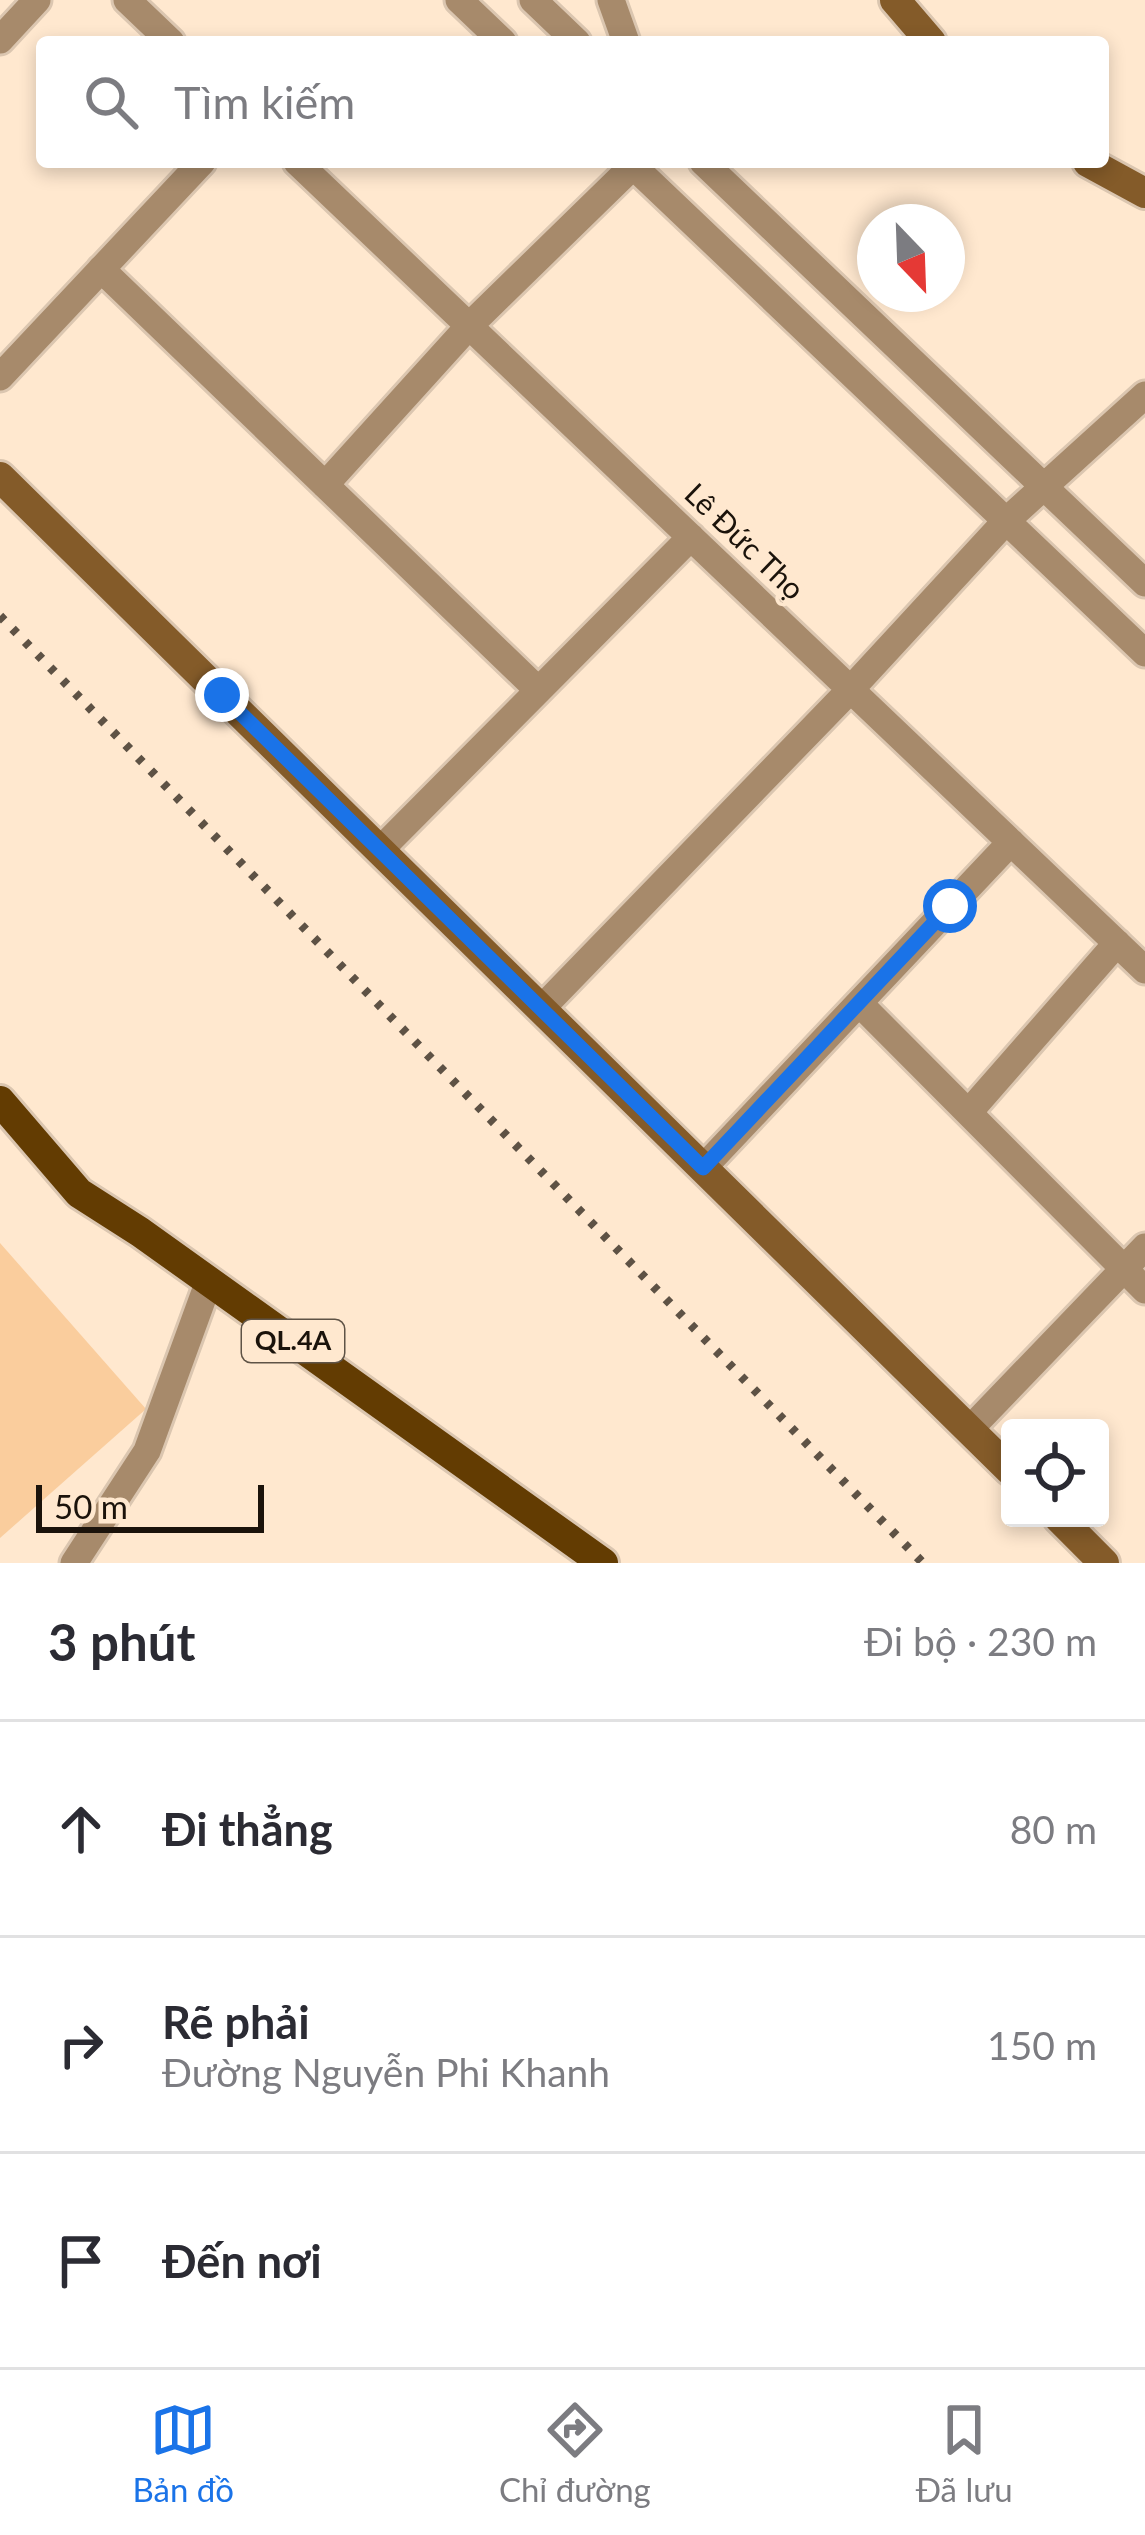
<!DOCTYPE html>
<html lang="vi">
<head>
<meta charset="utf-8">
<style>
	body { margin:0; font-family:Lato,sans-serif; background:#f7f7f7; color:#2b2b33 }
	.controls { position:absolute; right:36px; bottom:36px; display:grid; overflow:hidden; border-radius:12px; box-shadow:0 6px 18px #0003 }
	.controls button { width:108px; height:108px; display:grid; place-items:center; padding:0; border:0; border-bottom:3px solid #e1e1e2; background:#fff; color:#2b2b33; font:60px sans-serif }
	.compass { position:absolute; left:857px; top:204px; width:108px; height:108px; border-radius:50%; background:#fff; box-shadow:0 6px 18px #0003; rotate:157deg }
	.scale { position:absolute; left:36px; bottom:30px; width:228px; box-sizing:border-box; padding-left:12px; border:6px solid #1b130b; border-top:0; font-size:33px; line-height:42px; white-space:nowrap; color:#1b130b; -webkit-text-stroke:9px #ffe8cf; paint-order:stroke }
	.stop { position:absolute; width:36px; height:36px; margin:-27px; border:9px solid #1a73e8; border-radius:50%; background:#fff }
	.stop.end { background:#1a73e8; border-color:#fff; box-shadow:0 3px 12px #0008 }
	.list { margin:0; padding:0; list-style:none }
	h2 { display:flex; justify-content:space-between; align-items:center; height:156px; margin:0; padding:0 48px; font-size:51px }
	h2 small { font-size:39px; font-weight:400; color:#7c7c81 }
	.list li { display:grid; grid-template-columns:78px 1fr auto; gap:36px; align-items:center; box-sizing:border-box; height:216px; padding:0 48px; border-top:3px solid #e1e1e2 }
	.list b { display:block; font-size:45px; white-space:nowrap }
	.list p { margin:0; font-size:39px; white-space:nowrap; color:#7c7c81 }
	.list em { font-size:39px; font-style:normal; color:#7c7c81 }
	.icon { flex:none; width:66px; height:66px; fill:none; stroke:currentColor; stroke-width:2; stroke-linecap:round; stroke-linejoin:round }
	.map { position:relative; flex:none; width:1145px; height:1563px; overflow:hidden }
	.search { position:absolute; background:#fff; box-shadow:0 6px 18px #0003; left:36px; right:36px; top:36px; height:132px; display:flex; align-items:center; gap:30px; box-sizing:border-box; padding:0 42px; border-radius:12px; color:#7c7c81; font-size:45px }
	.sheet { height:804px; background:#fff }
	nav { display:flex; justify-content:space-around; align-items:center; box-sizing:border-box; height:168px; border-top:3px solid #e1e1e2; background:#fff; font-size:33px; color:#7c7c81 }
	nav a { display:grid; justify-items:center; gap:6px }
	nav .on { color:#1a73e8 }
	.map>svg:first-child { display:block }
	.green { fill:#facd9d }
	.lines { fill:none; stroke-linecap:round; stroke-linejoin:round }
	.street-casing { stroke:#dbc6b0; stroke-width:33 }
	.secondary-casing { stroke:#dbc6b0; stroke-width:36 }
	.primary-casing { stroke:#dbc6b0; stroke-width:36 }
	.street { stroke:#a78a6b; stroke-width:27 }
	.secondary { stroke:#845b29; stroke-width:30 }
	.primary { stroke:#633c02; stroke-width:30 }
	.rail { stroke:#5e5245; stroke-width:9; stroke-dasharray:6 12; stroke-linecap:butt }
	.route { stroke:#1a73e8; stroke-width:15 }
	.labels { text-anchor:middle; stroke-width:12; stroke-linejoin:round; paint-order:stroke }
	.shield { fill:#ffe8cf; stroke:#5f5346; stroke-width:3 }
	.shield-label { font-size:27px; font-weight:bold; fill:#1b130b }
	.street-label { font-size:30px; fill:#1b130b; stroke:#ffe8cf }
</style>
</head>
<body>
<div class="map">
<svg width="1145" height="1563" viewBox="0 0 1145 1563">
	<rect width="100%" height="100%" fill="#ffe8cf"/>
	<path class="green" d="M 0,1243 L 146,1409 L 0,1538 Z"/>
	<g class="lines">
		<g class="street-casing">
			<path id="street" d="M 127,0 L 171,42
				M 459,0 L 503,42
				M 533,0 L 577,42
				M 611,0 L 626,42
				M 0,40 L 37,0
				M 297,162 L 1145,970
				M 629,162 L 1145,653
				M 703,162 L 1145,583
				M 101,269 L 538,690
				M 0,377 L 202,162
				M 325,485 L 469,326 L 637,162
				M 380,850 L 691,537
				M 859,1003 L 1145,1290
				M 541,1009 L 851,689 L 1006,521 L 1145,395
				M 969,1112 L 1117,943
				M 703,1168 L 1011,842
				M 969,1430 L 1145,1247
				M 74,1563 L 147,1451 L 209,1281"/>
		</g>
		<g class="secondary-casing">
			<path id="secondary" d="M 895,0 L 931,42
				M 1088,162 L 1145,193
				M 0,477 L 1010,1470
				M 1059,1518 L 1104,1563"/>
		</g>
		<g class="primary-casing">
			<path id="primary" d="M 0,1101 L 79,1193 L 140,1232 L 603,1563"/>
		</g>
		<use href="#street" class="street"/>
		<use href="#secondary" class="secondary"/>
		<use href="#primary" class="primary"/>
		<path class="rail" d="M 0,616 L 923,1563"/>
	</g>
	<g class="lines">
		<path class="route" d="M 222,695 L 703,1168 L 950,906"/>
	</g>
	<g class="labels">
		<rect class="shield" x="242" y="1320" width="102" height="42" rx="9"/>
		<g class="shield-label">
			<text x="293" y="1350">QL.4A</text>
		</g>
		<g class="street-label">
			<text transform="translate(744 542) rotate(44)" y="10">Lê Đức Thọ</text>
		</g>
	</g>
</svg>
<div class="controls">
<button><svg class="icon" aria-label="locate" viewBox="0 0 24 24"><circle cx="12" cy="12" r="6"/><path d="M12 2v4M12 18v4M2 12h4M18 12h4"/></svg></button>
</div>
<svg class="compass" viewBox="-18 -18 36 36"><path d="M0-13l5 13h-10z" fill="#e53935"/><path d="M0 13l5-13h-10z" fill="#7c7c81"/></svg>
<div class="scale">50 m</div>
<div class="stop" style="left:950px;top:906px"></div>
<div class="stop end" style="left:222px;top:695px"></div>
<div class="search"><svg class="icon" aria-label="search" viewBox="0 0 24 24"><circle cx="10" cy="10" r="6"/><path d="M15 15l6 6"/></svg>Tìm kiếm</div>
</div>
<section class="sheet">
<h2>3 phút<small>Đi bộ · 230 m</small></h2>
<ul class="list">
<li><svg class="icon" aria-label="ahead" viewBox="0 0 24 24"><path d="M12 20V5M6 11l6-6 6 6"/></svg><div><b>Đi thẳng</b></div><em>80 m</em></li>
<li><svg class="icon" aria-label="right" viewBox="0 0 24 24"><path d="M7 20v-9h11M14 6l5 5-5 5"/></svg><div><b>Rẽ phải</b><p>Đường Nguyễn Phi Khanh</p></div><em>150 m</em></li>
<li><svg class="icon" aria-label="arrive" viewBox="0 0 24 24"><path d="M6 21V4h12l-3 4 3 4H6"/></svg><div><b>Đến nơi</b></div></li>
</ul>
</section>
<nav>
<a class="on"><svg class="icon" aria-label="map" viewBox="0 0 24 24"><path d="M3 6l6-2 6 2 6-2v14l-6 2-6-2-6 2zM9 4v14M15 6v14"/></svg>Bản đồ</a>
<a><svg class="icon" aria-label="directions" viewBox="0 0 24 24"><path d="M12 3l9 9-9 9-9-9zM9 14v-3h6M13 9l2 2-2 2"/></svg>Chỉ đường</a>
<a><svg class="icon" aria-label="saved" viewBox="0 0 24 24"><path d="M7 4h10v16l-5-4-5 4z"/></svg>Đã lưu</a>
</nav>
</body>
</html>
